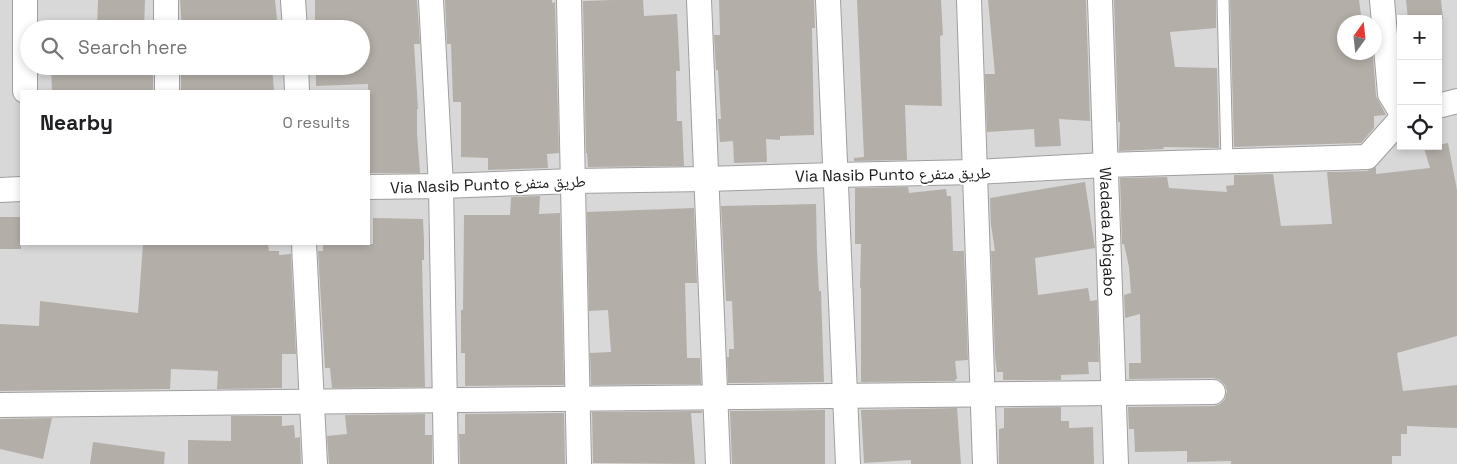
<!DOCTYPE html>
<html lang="en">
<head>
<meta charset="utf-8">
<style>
	body { margin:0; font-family:"Space Grotesk","Noto Naskh Arabic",sans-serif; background:#f6f6f6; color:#202124 }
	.controls { position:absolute; right:15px; top:15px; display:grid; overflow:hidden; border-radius:0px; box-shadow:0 2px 8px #0003 }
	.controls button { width:45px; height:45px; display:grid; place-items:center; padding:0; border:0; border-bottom:1px solid #e0e0e0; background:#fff; color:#202124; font:25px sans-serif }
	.compass { position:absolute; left:1337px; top:15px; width:45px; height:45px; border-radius:50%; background:#fff; box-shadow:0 2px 8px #0003; rotate:15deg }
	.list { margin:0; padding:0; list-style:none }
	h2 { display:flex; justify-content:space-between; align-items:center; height:65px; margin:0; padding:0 20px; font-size:21px }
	h2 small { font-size:16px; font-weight:400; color:#757577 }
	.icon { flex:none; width:28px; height:28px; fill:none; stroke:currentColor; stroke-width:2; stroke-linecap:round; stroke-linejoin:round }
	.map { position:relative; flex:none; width:1457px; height:464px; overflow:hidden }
	.search { position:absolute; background:#fff; box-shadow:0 2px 8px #0003; left:20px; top:20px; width:350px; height:55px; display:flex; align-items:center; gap:12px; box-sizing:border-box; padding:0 18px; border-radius:28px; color:#757577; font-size:19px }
	.panel { position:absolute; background:#fff; box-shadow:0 2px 8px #0003; left:20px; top:90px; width:350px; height:155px; border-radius:0px }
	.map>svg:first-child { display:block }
	.residential { fill:#d9d8d8; fill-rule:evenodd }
	.building { fill:#b4aea8 }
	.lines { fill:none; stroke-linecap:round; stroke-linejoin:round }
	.service-casing { stroke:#9f9f9f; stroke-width:13 }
	.minor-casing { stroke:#9f9f9f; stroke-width:26 }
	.service { stroke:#fff; stroke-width:11 }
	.minor { stroke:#fff; stroke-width:24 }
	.labels { text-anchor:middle; stroke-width:4; stroke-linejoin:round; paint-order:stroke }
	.street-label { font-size:16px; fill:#1b1b1b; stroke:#fff }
</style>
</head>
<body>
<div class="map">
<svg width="1457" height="464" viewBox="0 0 1457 464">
	<rect width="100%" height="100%" fill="#ece9e2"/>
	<path class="residential" d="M 0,0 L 1457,0 L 1457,464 L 0,464 ZM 1401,19 L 1438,19 L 1438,146 L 1401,146 ZM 1344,22 L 1374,22 L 1374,52 L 1344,52 ZM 29,29 L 361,29 L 361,66 L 29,66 ZM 21,91 L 369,91 L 369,244 L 21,244 Z"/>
	<path class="building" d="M 98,0 L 145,0 L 144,29 L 97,29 Z
		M 180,0 L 275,0 L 278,29 L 182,29 Z
		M 315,0 L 417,0 L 420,44 L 414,44 L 418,109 L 417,109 L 417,133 L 420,173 L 369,173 L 368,84 L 316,86 L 316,66 L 361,66 L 361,29 L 315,29 Z
		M 445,0 L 552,0 L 552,3 L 555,2 L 559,153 L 547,154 L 548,168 L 488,170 L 488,158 L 461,157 L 461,102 L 453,102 L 451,44 L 447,44 Z
		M 613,0 L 643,0 L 644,16 L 677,14 L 680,71 L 676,71 L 677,121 L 682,121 L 684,166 L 588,167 L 587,153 L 586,153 L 583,1 Z
		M 719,0 L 814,0 L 815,28 L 812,28 L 814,135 L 780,136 L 780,140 L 766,139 L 767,162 L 734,163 L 733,141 L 720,142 L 718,119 L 721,119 L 718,70 L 716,70 L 714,35 L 720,35 Z
		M 857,0 L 941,0 L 943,35 L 940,36 L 942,106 L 905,105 L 907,160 L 854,161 L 854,158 L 864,157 Z
		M 988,0 L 1086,0 L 1090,121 L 1059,119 L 1061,146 L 1035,147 L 1034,129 L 987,132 L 985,74 L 995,74 Z
		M 1114,0 L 1216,0 L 1216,28 L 1170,32 L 1175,67 L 1217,68 L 1219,148 L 1163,147 L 1164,149 L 1119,151 L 1120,122 L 1118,122 Z
		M 1230,0 L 1359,0 L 1362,22 L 1344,22 L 1344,52 L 1367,52 L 1367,57 L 1373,55 L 1376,96 L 1386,115 L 1374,116 L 1374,128 L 1361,143 L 1234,147 Z
		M 1406,0 L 1441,0 L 1443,19 L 1408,19 Z
		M 51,66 L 153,66 L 153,91 L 52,91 Z
		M 181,66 L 272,66 L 274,91 L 181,91 Z
		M 1448,143 L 1457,190 L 1457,336 L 1397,353 L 1403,391 L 1457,385 L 1457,428 L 1407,426 L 1407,434 L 1401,434 L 1401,456 L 1392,456 L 1392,464 L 1231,464 L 1231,461 L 1187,462 L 1187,451 L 1135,452 L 1134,429 L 1129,429 L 1128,407 L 1214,406 L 1220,404 L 1225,399 L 1227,391 L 1225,385 L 1220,380 L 1213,378 L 1129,379 L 1129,363 L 1141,363 L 1140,314 L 1125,318 L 1124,295 L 1131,293 L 1129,267 L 1124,244 L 1122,244 L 1120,178 L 1167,177 L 1169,188 L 1227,192 L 1226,186 L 1234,185 L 1234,175 L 1273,174 L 1281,226 L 1332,224 L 1327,172 L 1367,171 L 1376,167 L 1376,174 L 1430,168 L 1424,148 L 1438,146 L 1438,145 Z
		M 1085,182 L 1095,248 L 1035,258 L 1038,295 L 1088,288 L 1090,301 L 1097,300 L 1099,362 L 1088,362 L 1089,374 L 1061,375 L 1061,380 L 1003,380 L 1003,372 L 997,372 L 995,357 L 991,251 L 995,251 L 991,225 L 990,198 Z
		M 908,187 L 909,193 L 946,189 L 947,196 L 951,196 L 953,251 L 964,251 L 968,360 L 955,361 L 957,379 L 955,379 L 956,381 L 861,382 L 861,288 L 860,288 L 861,244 L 855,244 L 855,188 Z
		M 540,196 L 539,214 L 560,213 L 564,385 L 465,386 L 465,353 L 461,353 L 461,310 L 463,310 L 464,215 L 510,215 L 511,197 Z
		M 816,204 L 817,252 L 819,291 L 821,291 L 824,382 L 728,383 L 727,357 L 729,357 L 729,349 L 734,349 L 732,301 L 726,301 L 721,206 Z
		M 694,208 L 697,283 L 685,283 L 687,358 L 700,358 L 701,384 L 591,385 L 590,353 L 611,352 L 608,310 L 589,311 L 587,212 Z
		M 0,217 L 21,217 L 21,249 L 0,249 Z
		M 373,218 L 423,219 L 424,241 L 424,260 L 422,260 L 425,387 L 332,388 L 330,368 L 325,368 L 318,251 L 323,251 L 323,244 L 373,244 Z
		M 143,244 L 268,244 L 269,251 L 279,251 L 279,255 L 291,254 L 296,354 L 282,354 L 282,388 L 217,389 L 218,371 L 171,369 L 170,389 L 0,391 L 0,324 L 39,326 L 40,301 L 138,313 Z
		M 1061,407 L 1061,421 L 1069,421 L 1069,428 L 1093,427 L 1094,464 L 999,464 L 999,429 L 1004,428 L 1004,408 Z
		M 957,408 L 961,464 L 911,464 L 911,460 L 864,463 L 861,410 Z
		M 825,410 L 825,464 L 732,464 L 730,411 Z
		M 702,411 L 702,413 L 691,413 L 695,464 L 593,463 L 592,412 Z
		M 564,413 L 565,464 L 460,464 L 459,434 L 465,434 L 465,414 Z
		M 425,414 L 425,435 L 432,435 L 432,464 L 329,464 L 327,436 L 347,434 L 345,415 Z
		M 231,416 L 282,416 L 282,426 L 294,425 L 295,438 L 300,437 L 301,464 L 188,464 L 188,440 L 231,441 Z
		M 52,418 L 43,459 L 0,449 L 0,419 Z
		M 93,442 L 165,452 L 164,464 L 90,464 Z"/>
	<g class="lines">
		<g class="service-casing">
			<path id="service" d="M 1223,0 L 1227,162"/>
		</g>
		<g class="minor-casing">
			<g id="minor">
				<path d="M 25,0 L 25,91"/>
				<path d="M 166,0 L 166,29"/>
				<path d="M 293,0 L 295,29"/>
				<path d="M 431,0 L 441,186 L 446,464"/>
				<path d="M 569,0 L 579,464"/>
				<path d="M 699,0 L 718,464"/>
				<path d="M 828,0 L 848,464"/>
				<path d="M 969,0 L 985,464"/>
				<path id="s1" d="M 1100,0 L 1116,464"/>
				<path d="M 1382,0 L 1390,94 L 1401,112"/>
				<path d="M 167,66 L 167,91"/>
				<path d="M 296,66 L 297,91"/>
				<path d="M 1438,106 L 1457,101"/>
				<path d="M 369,187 L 441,186 L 573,181 L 706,179 L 835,175 L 975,172 L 1105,165 L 1367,157 L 1401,119"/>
				<path d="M 0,190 L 21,189"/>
				<path d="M 304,244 L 315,464"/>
				<path d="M 0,405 L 1213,392"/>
			</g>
		</g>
		<use href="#service" class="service"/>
		<use href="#minor" class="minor"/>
	</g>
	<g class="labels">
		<g class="street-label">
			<text transform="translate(893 174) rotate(-1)" y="6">Via Nasib Punto طريق متفرع</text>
			<text transform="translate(488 184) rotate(-2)" y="6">Via Nasib Punto طريق متفرع</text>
			<text dy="6" stroke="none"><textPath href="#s1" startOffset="232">Wadada Abigabo</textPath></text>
		</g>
	</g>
</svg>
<div class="controls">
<button>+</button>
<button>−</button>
<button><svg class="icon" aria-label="locate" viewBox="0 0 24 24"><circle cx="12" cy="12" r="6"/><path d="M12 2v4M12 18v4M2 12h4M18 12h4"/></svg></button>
</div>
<svg class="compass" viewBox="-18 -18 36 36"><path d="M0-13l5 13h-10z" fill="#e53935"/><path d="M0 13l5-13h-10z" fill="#757577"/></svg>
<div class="search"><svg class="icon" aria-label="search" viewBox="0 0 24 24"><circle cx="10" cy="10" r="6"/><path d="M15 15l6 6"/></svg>Search here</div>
<section class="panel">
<h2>Nearby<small>0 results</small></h2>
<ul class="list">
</ul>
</section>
</div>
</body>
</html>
